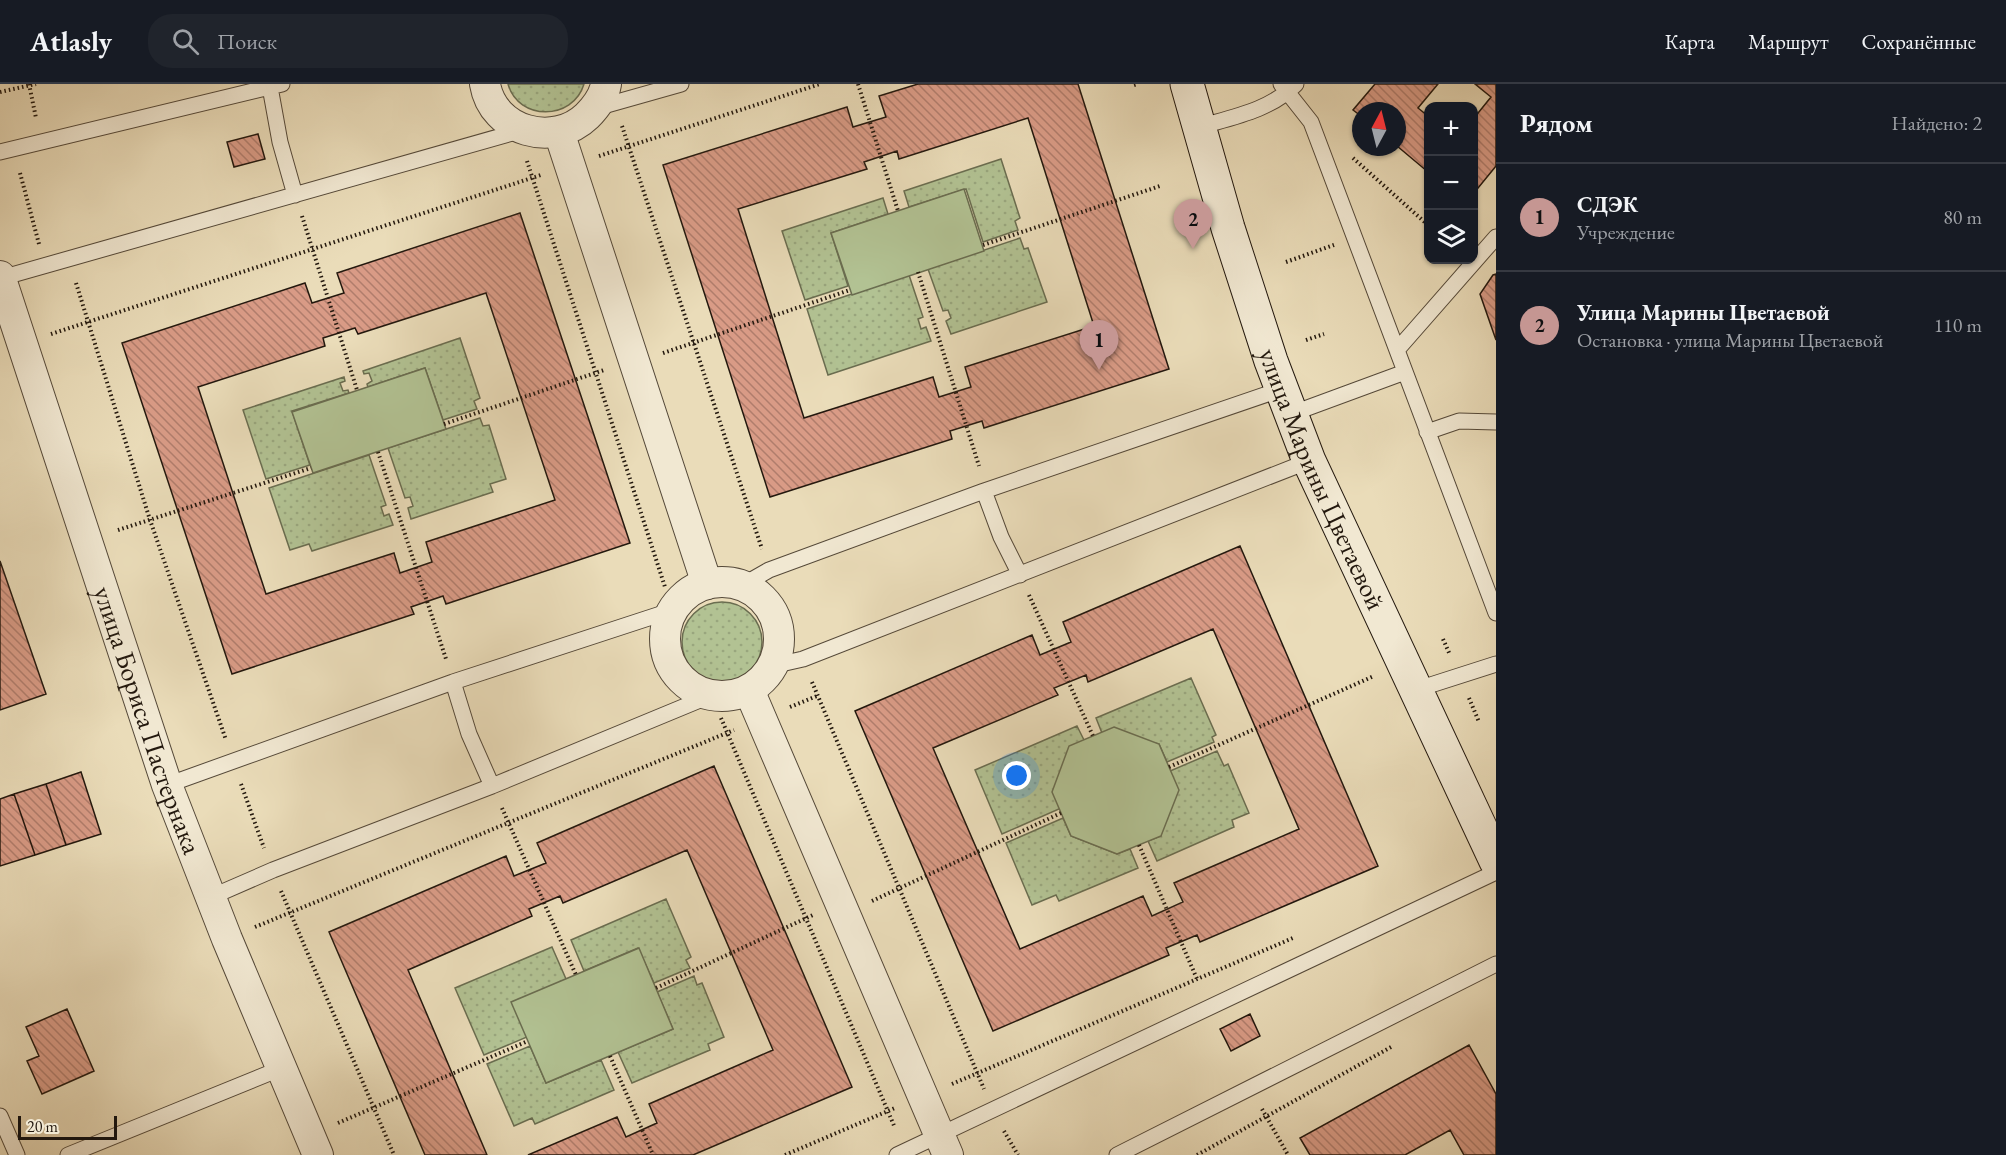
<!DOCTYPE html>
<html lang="ru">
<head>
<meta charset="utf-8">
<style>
	body { margin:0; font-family:"EB Garamond",serif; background:#20242c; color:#f1f3f6 }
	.controls { position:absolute; right:18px; top:18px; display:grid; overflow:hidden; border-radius:12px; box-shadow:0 2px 4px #0004 }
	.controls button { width:54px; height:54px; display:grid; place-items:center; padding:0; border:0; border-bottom:2px solid #363941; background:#171b24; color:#f1f3f6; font:30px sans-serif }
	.compass { position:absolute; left:1352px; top:18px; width:54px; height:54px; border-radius:50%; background:#171b24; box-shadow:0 2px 4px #0004; rotate:7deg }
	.scale { position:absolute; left:18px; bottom:15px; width:99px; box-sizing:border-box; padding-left:6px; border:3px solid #23180e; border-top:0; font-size:16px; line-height:21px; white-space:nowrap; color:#23180e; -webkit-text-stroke:4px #f1e8d2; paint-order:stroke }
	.you { position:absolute; left:1017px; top:692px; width:21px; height:21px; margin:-15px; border:4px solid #fff; border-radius:50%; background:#1a73e8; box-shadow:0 0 0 9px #1a73e833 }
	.badge { display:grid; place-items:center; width:39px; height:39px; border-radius:50%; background:#c59692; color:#111; font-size:20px; font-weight:700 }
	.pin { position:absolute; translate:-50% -50px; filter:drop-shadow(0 2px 3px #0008) }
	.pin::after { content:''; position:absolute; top:32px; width:21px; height:18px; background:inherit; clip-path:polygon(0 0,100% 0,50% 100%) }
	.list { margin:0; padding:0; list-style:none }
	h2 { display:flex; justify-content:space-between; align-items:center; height:78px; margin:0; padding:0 24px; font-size:26px }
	h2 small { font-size:20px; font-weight:400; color:#9ea1a6 }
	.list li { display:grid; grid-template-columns:39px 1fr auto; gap:18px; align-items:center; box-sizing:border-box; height:108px; padding:0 24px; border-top:2px solid #363941 }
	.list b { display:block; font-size:22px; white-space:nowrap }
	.list p { margin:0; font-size:20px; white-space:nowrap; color:#9ea1a6 }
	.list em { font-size:20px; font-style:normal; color:#9ea1a6 }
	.icon { flex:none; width:33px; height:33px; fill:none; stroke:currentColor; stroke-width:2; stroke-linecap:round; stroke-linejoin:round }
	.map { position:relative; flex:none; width:1496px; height:1071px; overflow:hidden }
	header { display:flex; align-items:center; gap:36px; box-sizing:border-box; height:84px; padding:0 30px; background:#171b24; border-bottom:2px solid #363941 }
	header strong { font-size:28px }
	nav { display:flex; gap:33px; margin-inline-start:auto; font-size:21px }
	.search { width:420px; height:54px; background:#20242c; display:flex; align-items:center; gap:15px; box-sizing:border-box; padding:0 21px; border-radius:24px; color:#9ea1a6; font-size:22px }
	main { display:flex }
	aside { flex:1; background:#171b24 }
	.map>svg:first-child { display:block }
	.grass { fill:url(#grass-dots); stroke:#6a6d50; stroke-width:1.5 }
	.park { fill:#b2c293; stroke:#6a6d50; stroke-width:1.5 }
	.building { fill:url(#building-back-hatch); stroke:#23180e; stroke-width:1.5; fill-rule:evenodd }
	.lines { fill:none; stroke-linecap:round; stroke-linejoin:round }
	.lane-casing { stroke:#554939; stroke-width:17 }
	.street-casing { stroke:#554939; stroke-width:32 }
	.secondary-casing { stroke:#23180e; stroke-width:35 }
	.path { stroke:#23180e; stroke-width:4; stroke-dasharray:1.5 3; stroke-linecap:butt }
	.lane { stroke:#f1e8d2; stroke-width:15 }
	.street { stroke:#f1e8d2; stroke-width:30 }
	.secondary { stroke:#f1e8d2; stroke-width:33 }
	.labels { text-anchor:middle; stroke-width:4.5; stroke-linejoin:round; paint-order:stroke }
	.street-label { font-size:27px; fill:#23180e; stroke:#f1e8d2 }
</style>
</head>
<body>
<header>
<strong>Atlasly</strong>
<div class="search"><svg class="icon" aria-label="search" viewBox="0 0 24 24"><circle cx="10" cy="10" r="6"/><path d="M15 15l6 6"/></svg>Поиск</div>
<nav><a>Карта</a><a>Маршрут</a><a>Сохранённые</a></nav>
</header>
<main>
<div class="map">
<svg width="1496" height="1071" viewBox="0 0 1496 1071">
	<defs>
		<pattern id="grass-dots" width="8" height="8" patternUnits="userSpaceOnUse" patternTransform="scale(1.5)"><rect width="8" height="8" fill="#b2c293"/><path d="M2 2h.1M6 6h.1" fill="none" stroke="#99a67e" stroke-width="1.8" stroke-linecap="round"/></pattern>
		<pattern id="building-back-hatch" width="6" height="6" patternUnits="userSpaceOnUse" patternTransform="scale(1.5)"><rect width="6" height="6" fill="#d99b86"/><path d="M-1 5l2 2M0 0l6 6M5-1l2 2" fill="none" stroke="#b07d6c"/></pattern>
	</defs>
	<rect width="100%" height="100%" fill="#eadcb9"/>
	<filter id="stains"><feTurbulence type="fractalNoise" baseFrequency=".00333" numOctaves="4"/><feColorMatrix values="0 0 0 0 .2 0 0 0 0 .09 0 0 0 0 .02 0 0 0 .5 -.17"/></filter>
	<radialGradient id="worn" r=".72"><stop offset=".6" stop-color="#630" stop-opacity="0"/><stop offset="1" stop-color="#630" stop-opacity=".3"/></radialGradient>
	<path class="grass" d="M 508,0 L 584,0 C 573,37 518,37 508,0 Z
		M 1001,75 L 1020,134 L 1015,137 L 1018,146 L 983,158 L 966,105 L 909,123 L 904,107 Z
		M 883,114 L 888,130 L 831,149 L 848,202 L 805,216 L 782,147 Z
		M 1020,154 L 1024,165 L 1028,164 L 1047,218 L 951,250 L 946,237 L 951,234 L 948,226 L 943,227 L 928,185 Z
		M 909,191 L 923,233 L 918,235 L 921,245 L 926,243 L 931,257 L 828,291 L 807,225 Z
		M 460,254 L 480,314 L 474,317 L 477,325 L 443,336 L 425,284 L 368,303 L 367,300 L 372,297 L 369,289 L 364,290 L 363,287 Z
		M 344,293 L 345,297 L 340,299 L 343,307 L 348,306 L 349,309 L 292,327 L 310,381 L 266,395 L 243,326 Z
		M 480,334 L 483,342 L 489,341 L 506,395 L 490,400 L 493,408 L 411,435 L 408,424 L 413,422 L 410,413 L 405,414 L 388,364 Z
		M 369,371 L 386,421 L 381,423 L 384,432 L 389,430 L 393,441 L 312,467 L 309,460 L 290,466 L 269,404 Z
		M682 558a40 40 0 1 1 80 0a40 40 0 1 1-80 0Z
		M 1191,594 L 1216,651 L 1212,653 L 1214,658 L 1167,678 L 1159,660 L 1102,649 L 1096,634 Z
		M 1077,642 L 1084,656 L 1059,725 L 1002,750 L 975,686 Z
		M 1217,667 L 1224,682 L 1228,680 L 1249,729 L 1232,736 L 1234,743 L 1157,777 L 1148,757 L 1161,752 L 1170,687 Z
		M 1063,734 L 1071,752 L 1117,770 L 1130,765 L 1138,784 L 1059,817 L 1056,811 L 1032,821 L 1006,759 Z
		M 666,815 L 691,873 L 686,876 L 690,884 L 654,899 L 638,864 L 584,887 L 571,856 Z
		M 552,863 L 566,895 L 527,953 L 484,971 L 455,904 Z
		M 694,892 L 697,901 L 702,899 L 724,953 L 708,960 L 710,966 L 632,999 L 618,968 L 673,945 L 657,908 Z
		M 530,962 L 546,999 L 601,976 L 614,1006 L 535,1040 L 532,1034 L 514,1042 L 487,980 Z"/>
	<path class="park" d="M 964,105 L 984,167 L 852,211 L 831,149 Z
		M 425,284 L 446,345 L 313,389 L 292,328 Z
		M 1114,643 L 1159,660 L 1179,706 L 1161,752 L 1117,770 L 1071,752 L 1052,708 L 1069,662 Z
		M 639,864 L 673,945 L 546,999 L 511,918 Z"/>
	<path class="building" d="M 918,0 L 1078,0 L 1169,285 L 984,344 L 982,337 L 950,347 L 952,355 L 770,413 L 663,81 L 847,23 L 853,43 L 886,33 L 879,12 ZM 1028,34 L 1094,242 L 965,283 L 971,303 L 939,313 L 933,293 L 804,334 L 738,125 L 867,85 L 864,78 L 897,67 L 899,75 Z
		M 1375,0 L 1438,0 L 1418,24 L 1428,32 L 1428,88 L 1397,62 L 1397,27 L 1361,27 L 1361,32 L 1353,26 Z
		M 1475,0 L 1496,0 L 1496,82 L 1474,109 L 1474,34 L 1491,13 Z
		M 258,50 L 265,75 L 234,83 L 227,58 Z
		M 520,129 L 630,459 L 446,520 L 443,512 L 411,523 L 414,530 L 232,590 L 122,259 L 305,199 L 312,219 L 344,209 L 337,189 ZM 486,209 L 555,416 L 426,458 L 432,478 L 400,489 L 394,469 L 266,510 L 198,303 L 325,262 L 323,254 L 355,244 L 358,250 Z
		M 1496,190 L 1496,256 L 1480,210 L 1493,191 Z
		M 1240,462 L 1378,782 L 1200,858 L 1197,851 L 1166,864 L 1169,871 L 993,947 L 855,627 L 1032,551 L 1040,571 L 1071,558 L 1063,538 ZM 1213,545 L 1299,745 L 1174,799 L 1183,818 L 1152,832 L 1143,812 L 1020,865 L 933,664 L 1058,611 L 1054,604 L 1086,591 L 1088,598 Z
		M 0,477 L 46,610 L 0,626 Z
		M 714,682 L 852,1003 L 693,1071 L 528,1071 L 617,1033 L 626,1053 L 657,1039 L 649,1020 L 773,966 L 687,766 L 563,819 L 560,812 L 529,825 L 532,832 L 408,886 L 487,1071 L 425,1071 L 329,848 L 506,772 L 514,792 L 546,779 L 537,759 Z
		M 81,688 L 101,750 L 66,761 L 46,700 Z
		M 46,700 L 66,761 L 35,771 L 14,710 Z
		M 14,710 L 35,771 L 0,782 L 0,715 Z
		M 67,925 L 94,987 L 42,1010 L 27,977 L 39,972 L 26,943 Z
		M 1250,930 L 1260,952 L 1231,967 L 1220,945 Z
		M 1469,961 L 1496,1010 L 1496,1071 L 1464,1071 L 1450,1046 L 1405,1071 L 1310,1071 L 1300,1054 Z"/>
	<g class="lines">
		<g class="lane-casing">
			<path id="lane" d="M 1281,0 L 1311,38 L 1496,529
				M 270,3 L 280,58 L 295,111
				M 596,24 L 681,0
				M 1199,43 C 1233,33 1271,26 1296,0
				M 0,68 L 282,0
				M 1,194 L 523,46
				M 1397,266 L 1496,153
				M 1291,330 L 1405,288
				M 1427,348 L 1459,337 L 1496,338
				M 984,407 L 1001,453 L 1020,491
				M 741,502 L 769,486 L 984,407 L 1282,305
				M 772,582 L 803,575 L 1309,377
				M 453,598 L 469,650 L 492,702
				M 1415,606 L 1496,580
				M 167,701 L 453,598 L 673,526
				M 211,813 L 273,786 L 492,702 L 712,611
				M 0,1032 L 17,1071
				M 68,1071 L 282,984
				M 897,1071 L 1496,788
				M 1117,1071 L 1496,880"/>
		</g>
		<g class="street-casing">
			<g id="street">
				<path d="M 485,0 C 493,48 554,64 587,32 C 596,23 604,12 606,0"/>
				<path d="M 559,48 L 707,500"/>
				<path id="s1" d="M 0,192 L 167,701 L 227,855 L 318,1071"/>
				<circle cx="722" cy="555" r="57"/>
				<path d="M 749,606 L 948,1071"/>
			</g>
		</g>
		<g class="secondary-casing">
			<g id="secondary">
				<path id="s2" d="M 1187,0 L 1228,144 L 1271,277 L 1309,377 L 1496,777"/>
			</g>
		</g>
		<path class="path" d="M 29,0 L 36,34
			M 858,0 L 898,127
			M 1134,1 L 1137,0
			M 0,8 L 36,0
			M 622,42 L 762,465
			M 599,72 L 820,0
			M 1353,74 L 1428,141
			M 527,77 L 665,503
			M 20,89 L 39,160
			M 302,132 L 357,306
			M 983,161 L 1160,102
			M 1286,178 L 1334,161
			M 918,188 L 979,382
			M 76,199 L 150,436 L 226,656
			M 51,250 L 541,91
			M 1306,256 L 1324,250
			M 663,269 L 850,206
			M 444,340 L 604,286
			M 378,368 L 446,575
			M 118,446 L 311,384
			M 1029,511 L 1093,652
			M 1443,555 L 1450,571
			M 812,598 L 984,1005
			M 1469,614 L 1479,638
			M 790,623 L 817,612
			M 721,634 L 895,1044
			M 1169,683 L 1374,592
			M 241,700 L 264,764
			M 502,724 L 576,891
			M 1139,761 L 1197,895
			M 281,807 L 394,1071
			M 872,817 L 1061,729
			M 255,843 L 734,646
			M 656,904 L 813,831
			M 610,972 L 653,1071
			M 952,1000 L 1293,854
			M 1262,1025 L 1288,1071
			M 338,1039 L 528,957
			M 1004,1047 L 1018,1071
			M 785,1071 L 895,1024
			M 1197,1071 L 1393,962"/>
		<use href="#lane" class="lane"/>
		<use href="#street" class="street"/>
		<use href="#secondary" class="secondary"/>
	</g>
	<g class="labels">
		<g class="street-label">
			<text dy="9" stroke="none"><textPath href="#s2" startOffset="418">улица Марины Цветаевой</textPath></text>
			<text dy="9" stroke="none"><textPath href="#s1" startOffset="468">улица Бориса Пастернака</textPath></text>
		</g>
	</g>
	<rect width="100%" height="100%" filter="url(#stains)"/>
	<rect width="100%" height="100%" fill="url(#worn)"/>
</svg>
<div class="controls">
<button>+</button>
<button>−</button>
<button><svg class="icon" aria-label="layers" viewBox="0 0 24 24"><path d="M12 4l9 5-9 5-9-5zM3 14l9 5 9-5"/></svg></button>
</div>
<svg class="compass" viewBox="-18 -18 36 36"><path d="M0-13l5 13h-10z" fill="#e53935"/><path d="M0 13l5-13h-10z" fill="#9ea1a6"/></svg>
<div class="scale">20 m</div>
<div class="you"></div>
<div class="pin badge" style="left:1099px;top:286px">1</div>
<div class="pin badge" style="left:1193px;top:165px">2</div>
</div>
<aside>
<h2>Рядом<small>Найдено: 2</small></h2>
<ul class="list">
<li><span class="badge">1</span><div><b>СДЭК</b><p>Учреждение</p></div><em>80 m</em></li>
<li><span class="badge">2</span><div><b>Улица Марины Цветаевой</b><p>Остановка · улица Марины Цветаевой</p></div><em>110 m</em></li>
</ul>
</aside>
</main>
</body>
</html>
